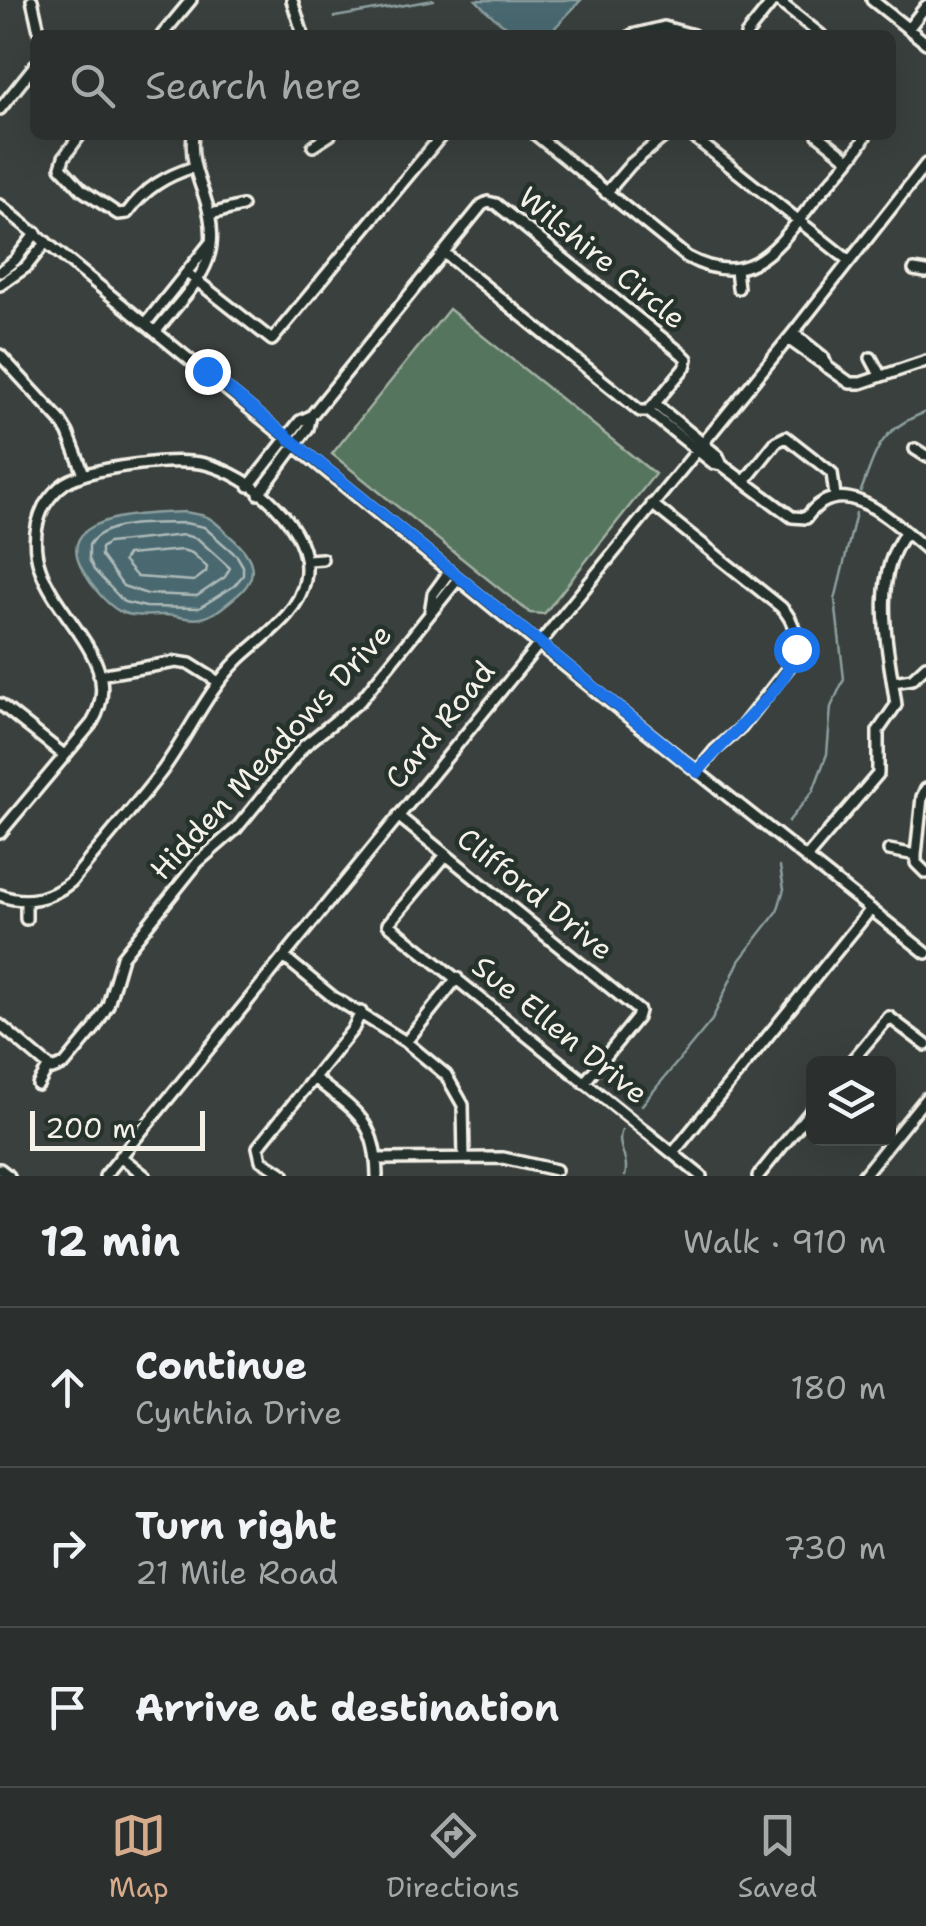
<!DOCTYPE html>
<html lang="en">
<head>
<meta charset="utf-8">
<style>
	body { margin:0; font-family:"Shantell Sans",sans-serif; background:#373c3a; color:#f1f3f6 }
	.controls { position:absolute; right:30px; bottom:30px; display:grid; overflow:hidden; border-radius:15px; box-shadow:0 10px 40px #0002 }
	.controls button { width:90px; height:90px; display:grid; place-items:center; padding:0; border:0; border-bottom:2px solid #474b4a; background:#2b302e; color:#f1f3f6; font:50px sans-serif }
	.scale { position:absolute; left:30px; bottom:25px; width:175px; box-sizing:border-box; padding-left:10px; border:5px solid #f4f1e8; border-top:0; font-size:28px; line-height:35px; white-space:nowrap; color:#f4f1e8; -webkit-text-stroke:8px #26332d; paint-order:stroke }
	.stop { position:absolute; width:30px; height:30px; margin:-22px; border:8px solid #1a73e8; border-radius:50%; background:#fff }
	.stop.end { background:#1a73e8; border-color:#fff; box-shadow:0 2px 10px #0008 }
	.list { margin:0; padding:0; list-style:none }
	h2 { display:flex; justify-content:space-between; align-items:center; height:130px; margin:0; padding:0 40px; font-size:42px }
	h2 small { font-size:32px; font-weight:400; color:#a6a9aa }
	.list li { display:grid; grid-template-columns:65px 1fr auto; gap:30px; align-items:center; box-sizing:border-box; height:160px; padding:0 40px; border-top:2px solid #474b4a }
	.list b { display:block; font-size:38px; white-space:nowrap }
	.list p { margin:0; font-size:32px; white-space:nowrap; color:#a6a9aa }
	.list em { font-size:32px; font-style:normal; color:#a6a9aa }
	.icon { flex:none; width:55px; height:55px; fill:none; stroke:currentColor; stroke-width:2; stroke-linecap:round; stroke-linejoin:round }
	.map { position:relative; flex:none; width:926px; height:1176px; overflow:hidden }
	.search { position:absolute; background:#2b302e; box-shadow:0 10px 40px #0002; left:30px; right:30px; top:30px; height:110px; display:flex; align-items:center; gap:25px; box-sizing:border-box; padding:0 35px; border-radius:15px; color:#a6a9aa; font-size:38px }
	.sheet { height:610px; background:#2b302e }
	nav { display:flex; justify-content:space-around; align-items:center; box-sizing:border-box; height:140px; border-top:2px solid #474b4a; background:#2b302e; font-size:28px; color:#a6a9aa }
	nav a { display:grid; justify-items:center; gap:5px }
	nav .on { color:#d6ab8b }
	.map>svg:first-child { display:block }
	.green { fill:#54745e; stroke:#a4b2a3; stroke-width:2.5 }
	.water { fill:#48686f; stroke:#8d9f9f; stroke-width:2.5 }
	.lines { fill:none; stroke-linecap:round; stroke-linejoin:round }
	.shore { stroke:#afbab8; stroke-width:2.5 }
	.stream { stroke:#8d9f9f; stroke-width:2.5 }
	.minor-casing { stroke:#f4f1e8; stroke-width:16 }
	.minor { stroke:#26332d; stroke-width:9 }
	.route { stroke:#1a73e8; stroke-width:12 }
	.labels { text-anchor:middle; stroke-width:9; stroke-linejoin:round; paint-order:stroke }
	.street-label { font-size:30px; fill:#f4f1e8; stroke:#26332d }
</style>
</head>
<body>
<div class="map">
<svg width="926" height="1176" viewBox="0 0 926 1176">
	<rect width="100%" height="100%" fill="#39403e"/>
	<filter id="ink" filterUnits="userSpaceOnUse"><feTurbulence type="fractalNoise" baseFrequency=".01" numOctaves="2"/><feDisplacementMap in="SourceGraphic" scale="20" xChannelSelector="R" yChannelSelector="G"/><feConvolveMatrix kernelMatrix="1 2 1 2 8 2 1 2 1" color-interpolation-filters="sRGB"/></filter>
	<g filter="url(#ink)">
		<path class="green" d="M 449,309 L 655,474 L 544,614 L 530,613 L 332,454 Z"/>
		<path class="water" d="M 476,0 L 581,0 L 548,35 C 514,35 499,25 476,0 Z
			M 185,512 C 192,514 201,514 207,517 C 216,521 224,531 231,537 C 254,557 262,577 234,598 C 225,605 215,615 202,618 C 189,621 177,615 164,615 C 149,615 134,618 119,611 C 105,603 91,585 83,571 C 49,512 153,514 185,512 Z"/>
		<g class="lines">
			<path class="shore" d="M 185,523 L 204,527 L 237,556 L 243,566 L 243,575 L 234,586 L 199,608 L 146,607 L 124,602 L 94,570 L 89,559 L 89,545 C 105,519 157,524 185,523 Z
				M 184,535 L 198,539 L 230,568 L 225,577 L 197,596 L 147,594 L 123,586 L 101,556 L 101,548 L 108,543 Z
				M 182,550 L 192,553 L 207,567 L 206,572 L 194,581 L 137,577 L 123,561 L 127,555 Z"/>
			<path class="stream" d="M 335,17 L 434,0
				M 861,491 C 877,449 879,430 926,412
				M 788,822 L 813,791 L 827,754 L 831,707 L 844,679 L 835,600 L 856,513
				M 642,1105 L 712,1020 L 739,961 L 777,912 L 784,889 L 780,867
				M 622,1130 C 615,1147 630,1158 625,1176"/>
			<g class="minor-casing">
				<path id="minor" d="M 32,0 L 40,35
					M 292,0 L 303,35
					M 777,0 L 821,35
					M 872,0 L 926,43
					M 908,29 L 926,6
					M 162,35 L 191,0
					M 632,35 L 664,27 L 693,35
					M 746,35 L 774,0
					M 0,109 L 35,65
					M 80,135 L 64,157 L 61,167 L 82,190 L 118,214 L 127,213 C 145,188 166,176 194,167
					M 536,135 L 687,257 C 753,293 780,242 818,196 C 834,177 855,157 866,135
					M 691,135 L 848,260
					M 818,135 L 848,159
					M 313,146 L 330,135
					M 606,193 L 631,164 L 666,135
					M 0,205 L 603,697 L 926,953
					M 211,214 L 242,206
					M 736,269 L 738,288
					M 914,270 L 926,272
					M 0,272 L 15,260 L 36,233
					M 187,273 L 272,340 L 442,135
					M 0,285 L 26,267 L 46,242
					M 146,323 L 210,243
					M 156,331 C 195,282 227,262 204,195 C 197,175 190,157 193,135
					M 793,333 L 823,357 L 827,367
					M 788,339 L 850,383 L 861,383 L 926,361
					M 0,355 L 60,420 L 68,433 L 84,474
					M 871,358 L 880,375
					M 655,404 L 718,456 L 722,465 L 792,517 L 806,518 C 842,468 893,522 926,549
					M 648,411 L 713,463 L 722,465
					M 915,449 L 926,456
					M 744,482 L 776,442 L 786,437 L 832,473 L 835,496
					M 249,486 L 300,421 L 311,416
					M 259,494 L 308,428 L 311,416 L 482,205 L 488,202 L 496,204 L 682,354 L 687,359 L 685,367 L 652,407 L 648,411 L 640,411 L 444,253
					M 652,504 L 781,607 C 796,622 801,645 791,664 L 741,728 L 715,750 L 697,772
					M 307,560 L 322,559
					M 430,613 L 433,594 L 449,572
					M 99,675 L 176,662 L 190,664 L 217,681
					M 893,682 L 912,679 L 926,666
					M 0,704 L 64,755
					M 926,789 L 922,797 L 916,855 L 916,863 L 926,873
					M 398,816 L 639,1011 L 637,1018 L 584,1083
					M 0,833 L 92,723 C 139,644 0,596 44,506 C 49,498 58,488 65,483 C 90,467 176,457 205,464 C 251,475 315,528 305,580 C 299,614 263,636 239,659 C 206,692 189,734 162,771 C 133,809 101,845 71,882 C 50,899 25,905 0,895
					M 889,850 L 916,855
					M 446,855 L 388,924 L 701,1176
					M 806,858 L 878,774 L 878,731 L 896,705 C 889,652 869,579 906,532
					M 26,900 L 26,919
					M 284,957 L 333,997 L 406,1042 L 446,1075 L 463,1105 L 464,1158
					M 0,1025 L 52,1069 L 65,1064 L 94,1029 L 108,1005 L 122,957 L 198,862 L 236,829 L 304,746 L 360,701 L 458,579
					M 406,1042 L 457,978
					M 849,1064 L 889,1017 L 926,1045
					M 314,1078 C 354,1111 376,1118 377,1176
					M 38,1085 L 49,1066
					M 673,1153 L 871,909
					M 120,1156 L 145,1176
					M 377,1159 L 503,1158 L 556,1170
					M 0,1169 L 9,1176
					M 283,1174 L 261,1160 L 258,1147 L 353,1029 L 361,1012
					M 105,1176 L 793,333 L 926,164
					M 758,1176 L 814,1107
					M 863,1176 L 926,1098"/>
			</g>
			<use href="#minor" class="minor"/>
		</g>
	</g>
	<g class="lines" filter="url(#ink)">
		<path class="route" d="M 207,371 L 698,772 C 720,741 792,686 796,649"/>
	</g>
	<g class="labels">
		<g class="street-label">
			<text transform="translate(602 258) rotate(39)" y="10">Wilshire Circle</text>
			<text transform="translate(440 725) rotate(-51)" y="10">Card Road</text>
			<text transform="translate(271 752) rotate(-47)" y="10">Hidden Meadows Drive</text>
			<text transform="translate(535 894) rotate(39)" y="10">Clifford Drive</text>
			<text transform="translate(560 1030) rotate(39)" y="10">Sue Ellen Drive</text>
		</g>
	</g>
</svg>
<div class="controls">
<button><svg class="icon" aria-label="layers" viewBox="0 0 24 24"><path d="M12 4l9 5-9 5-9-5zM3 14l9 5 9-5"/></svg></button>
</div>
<div class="scale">200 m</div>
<div class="stop" style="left:796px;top:649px"></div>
<div class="stop end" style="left:207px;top:371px"></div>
<div class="search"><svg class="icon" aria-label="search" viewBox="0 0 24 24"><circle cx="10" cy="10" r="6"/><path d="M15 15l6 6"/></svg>Search here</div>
</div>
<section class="sheet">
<h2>12 min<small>Walk · 910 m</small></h2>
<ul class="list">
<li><svg class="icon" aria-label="ahead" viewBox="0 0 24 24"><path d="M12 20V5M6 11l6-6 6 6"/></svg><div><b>Continue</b><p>Cynthia Drive</p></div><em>180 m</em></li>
<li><svg class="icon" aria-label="right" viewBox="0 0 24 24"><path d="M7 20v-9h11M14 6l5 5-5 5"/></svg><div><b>Turn right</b><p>21 Mile Road</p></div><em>730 m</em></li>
<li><svg class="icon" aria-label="arrive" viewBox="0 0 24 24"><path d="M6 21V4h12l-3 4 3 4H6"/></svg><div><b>Arrive at destination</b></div></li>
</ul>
</section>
<nav>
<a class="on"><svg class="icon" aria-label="map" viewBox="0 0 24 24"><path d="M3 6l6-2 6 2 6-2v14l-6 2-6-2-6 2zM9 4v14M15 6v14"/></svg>Map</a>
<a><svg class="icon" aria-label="directions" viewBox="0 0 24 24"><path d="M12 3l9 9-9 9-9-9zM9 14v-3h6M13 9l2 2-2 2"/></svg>Directions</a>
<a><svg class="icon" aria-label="saved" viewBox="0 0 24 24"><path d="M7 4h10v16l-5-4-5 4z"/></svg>Saved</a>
</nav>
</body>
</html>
